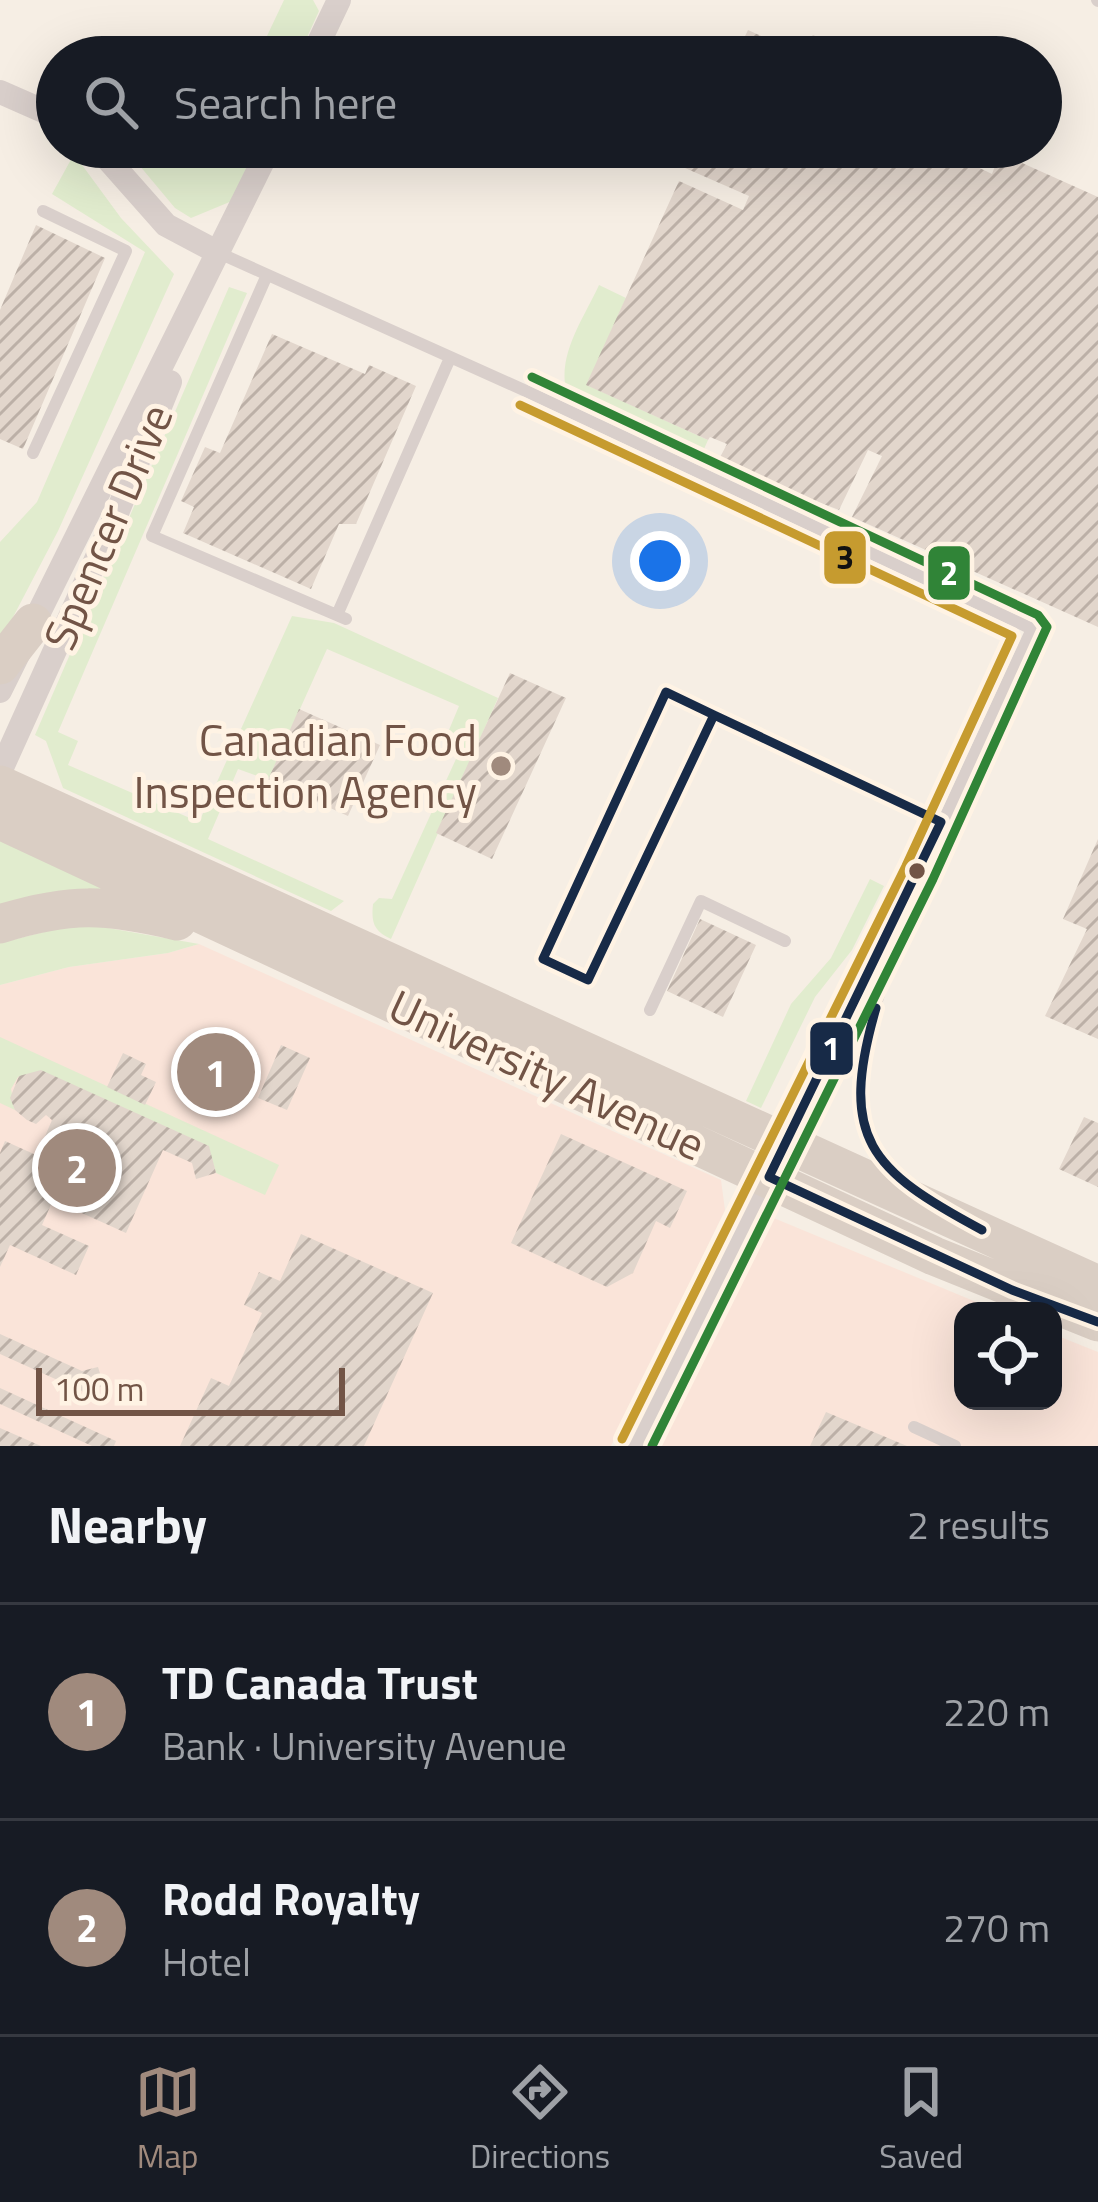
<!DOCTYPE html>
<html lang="en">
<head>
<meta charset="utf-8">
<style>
	body { margin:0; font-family:"Titillium Web",sans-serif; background:#242831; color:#f1f3f6 }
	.controls { position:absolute; right:36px; bottom:36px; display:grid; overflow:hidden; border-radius:24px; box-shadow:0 12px 48px #0002 }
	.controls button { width:108px; height:108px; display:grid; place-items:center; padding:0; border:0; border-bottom:3px solid #363941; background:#171b24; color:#f1f3f6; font:60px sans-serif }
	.scale { position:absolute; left:36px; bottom:30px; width:309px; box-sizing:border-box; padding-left:12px; border:6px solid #725446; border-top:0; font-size:33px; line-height:42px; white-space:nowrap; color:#725446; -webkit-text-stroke:9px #fff3e4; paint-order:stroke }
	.you { position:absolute; left:660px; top:561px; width:42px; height:42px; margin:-30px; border:9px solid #fff; border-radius:50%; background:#1a73e8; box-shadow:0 0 0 18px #1a73e833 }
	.badge { display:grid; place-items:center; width:78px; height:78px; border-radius:50%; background:#a08a7d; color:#fff; font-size:39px; font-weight:700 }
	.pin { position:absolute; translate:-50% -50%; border:6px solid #fff; box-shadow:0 3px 12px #0006 }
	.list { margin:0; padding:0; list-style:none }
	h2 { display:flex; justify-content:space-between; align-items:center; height:156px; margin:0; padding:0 48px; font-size:51px }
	h2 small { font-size:39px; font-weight:400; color:#9ea1a6 }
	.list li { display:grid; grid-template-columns:78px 1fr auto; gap:36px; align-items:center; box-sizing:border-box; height:216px; padding:0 48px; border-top:3px solid #363941 }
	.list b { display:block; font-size:45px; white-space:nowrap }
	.list p { margin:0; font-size:39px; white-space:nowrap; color:#9ea1a6 }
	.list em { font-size:39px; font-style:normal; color:#9ea1a6 }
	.icon { flex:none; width:66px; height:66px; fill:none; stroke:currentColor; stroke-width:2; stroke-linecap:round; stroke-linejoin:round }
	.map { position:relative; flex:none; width:1098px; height:1446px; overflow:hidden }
	.search { position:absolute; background:#171b24; box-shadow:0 12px 48px #0002; left:36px; right:36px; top:36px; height:132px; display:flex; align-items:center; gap:30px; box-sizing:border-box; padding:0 42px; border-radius:66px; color:#9ea1a6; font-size:45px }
	.sheet { height:588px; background:#171b24 }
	nav { display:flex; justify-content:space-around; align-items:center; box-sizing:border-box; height:168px; border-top:3px solid #363941; background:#171b24; font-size:33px; color:#9ea1a6 }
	nav a { display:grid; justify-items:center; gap:6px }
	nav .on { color:#a08a7d }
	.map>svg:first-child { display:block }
	.commercial { fill:#fae4d9 }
	.green { fill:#e1ecce }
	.building { fill:url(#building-hatch) }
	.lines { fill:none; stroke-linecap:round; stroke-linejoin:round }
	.service { stroke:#d9cfcb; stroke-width:12 }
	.minor { stroke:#d9cfcb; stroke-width:24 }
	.primary { stroke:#dacec4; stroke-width:39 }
	.bus-1-casing { stroke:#fff3e4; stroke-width:18 }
	.bus-2-casing { stroke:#fff3e4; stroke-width:18 }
	.bus-3-casing { stroke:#fff3e4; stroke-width:18 }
	.bus-1 { stroke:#172a47; stroke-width:9 }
	.bus-2 { stroke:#c69b2f; stroke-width:9 }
	.bus-3 { stroke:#308437; stroke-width:9 }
	.poi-dot { fill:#a08a7d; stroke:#fff3e4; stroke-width:4.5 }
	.bus-dot { fill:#725446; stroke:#fff3e4; stroke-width:4.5 }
	.labels { text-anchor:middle; stroke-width:10; stroke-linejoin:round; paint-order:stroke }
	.street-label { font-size:45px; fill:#725446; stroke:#fff3e4 }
	.poi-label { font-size:45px; fill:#725446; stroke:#fff3e4; text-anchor:end }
	.line-badge { stroke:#fff3e4; stroke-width:4.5 }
	.badge-label { font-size:33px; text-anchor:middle; font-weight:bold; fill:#fff }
	.pale-badge-label { font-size:33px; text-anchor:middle; font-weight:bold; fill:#111 }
</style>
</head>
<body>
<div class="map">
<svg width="1098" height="1446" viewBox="0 0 1098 1446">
	<defs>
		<pattern id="building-hatch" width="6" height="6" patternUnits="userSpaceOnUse" patternTransform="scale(3)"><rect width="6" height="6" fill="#e2d6cc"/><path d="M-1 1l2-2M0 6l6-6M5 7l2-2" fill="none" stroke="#bcb0a7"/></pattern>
	</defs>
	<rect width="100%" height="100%" fill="#f6eee4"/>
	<path class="commercial" d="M 199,944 L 721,1180 L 725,1210 L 611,1446 L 0,1446 L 0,985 L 69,967 L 168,953 Z
		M 764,1214 L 998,1311 L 963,1311 L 963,1401 L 1053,1401 L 1053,1334 L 1098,1352 L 1098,1446 L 649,1446 Z"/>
	<path class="green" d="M 284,0 L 313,0 L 319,11 L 298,57 L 257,57 Z
		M 124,147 L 166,147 L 190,158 L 193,147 L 257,147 L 232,201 L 191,218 L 175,208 Z
		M 74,154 L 121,218 L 174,274 L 58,531 L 0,642 L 0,542 L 37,502 L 145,252 L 52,194 Z
		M 599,285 L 626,298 L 587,385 L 708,440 L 704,449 L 697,451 L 566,390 C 558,353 584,318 599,285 Z
		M 229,287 L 247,293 L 58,732 L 78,741 L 68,765 L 199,822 L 292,616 L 334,623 L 498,698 L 391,939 C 374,931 371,923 373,904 L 379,898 L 392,899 L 461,748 L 446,737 L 459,706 L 327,649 L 268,780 L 238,769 L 208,839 L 344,901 L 331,911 L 63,788 L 46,741 L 35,735 Z
		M 0,840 L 118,893 L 69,890 L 0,908 Z
		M 870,879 L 884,886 L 852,950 L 815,997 L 761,1108 L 746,1101 L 791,1004 L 831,958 Z
		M 80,923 L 199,944 L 168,953 L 69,967 L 0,985 L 0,943 Z
		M 0,1037 L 279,1165 L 265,1195 L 216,1173 L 208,1146 L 41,1071 L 18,1077 L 11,1089 L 15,1110 L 0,1103 Z"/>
	<path class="building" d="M 748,30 L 804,55 L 813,35 L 862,57 L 735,57 Z
		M 694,147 L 936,147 L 992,174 L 1000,153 L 1098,197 L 1098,627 L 852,517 L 882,456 L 868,450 L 839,510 L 717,463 L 727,444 L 710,437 L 708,440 L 586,385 L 679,181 L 743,210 L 749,196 L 685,168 Z
		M 36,225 L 105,258 L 23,449 L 0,439 L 0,310 Z
		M 272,334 L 365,374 L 369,365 L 416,386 L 356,524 L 339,524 L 311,589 L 183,533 L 194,507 L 181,501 L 205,447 L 220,453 Z
		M 510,673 L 566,698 L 492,859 L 436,833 Z
		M 299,709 L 380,745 L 348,816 L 268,780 Z
		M 1098,839 L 1098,1039 L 1045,1016 L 1087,929 L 1063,919 Z
		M 700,919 L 756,945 L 723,1017 L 667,991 Z
		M 203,1028 L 258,1054 L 230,1116 L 174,1090 Z
		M 281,1045 L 310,1058 L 287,1110 L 258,1098 Z
		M 123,1053 L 146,1064 L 141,1075 L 156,1082 L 145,1105 L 107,1087 Z
		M 41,1070 L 209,1146 L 216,1173 L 196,1179 L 192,1163 L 163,1150 L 126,1233 L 53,1200 L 42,1225 L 89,1246 L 76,1275 L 10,1245 L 0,1267 L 0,1153 L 5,1141 L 56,1164 L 59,1156 L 40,1148 L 52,1120 L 46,1115 L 36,1124 L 27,1120 L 15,1110 L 10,1098 L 19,1076 Z
		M 1084,1117 L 1098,1123 L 1098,1187 L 1059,1169 Z
		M 561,1134 L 687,1191 L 670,1228 L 656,1221 L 633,1273 L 607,1287 L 511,1243 Z
		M 301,1234 L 433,1293 L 364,1446 L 180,1446 L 211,1378 L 229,1386 L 262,1313 L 244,1305 L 259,1272 L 280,1281 Z
		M 0,1334 L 82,1371 L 98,1367 L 104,1386 L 84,1392 L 0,1354 Z
		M 0,1388 L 116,1441 L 114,1446 L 92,1446 L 0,1404 Z
		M 826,1412 L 907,1446 L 810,1446 Z
		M 0,1428 L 41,1446 L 0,1446 Z"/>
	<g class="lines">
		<path class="service" d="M 1097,0 L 1098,1
			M 219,253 L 526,391 L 1032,629 L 920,872 L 790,1137
			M 267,275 L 152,536 L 346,619
			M 33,453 L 126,251 L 43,211
			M 337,615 L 450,358
			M 714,714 L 588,980 L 543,959 L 666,692 L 941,822
			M 650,1010 L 701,901 L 785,941
			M 894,1176 C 824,1091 882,998 909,908
			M 914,1427 L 955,1446"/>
		<path class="minor" d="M 312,57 L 339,0
			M 0,92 L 57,117
			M 97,147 L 166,225 L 219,253
			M 0,691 L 270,147
			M 0,772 L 117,513 L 170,382
			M 635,1446 L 773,1169"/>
		<path class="primary" d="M 0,665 L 33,623
			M 0,785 L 1098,1285
			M 0,820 L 934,1256 L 1098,1322
			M 0,924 C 70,902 106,904 177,921"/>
		<g class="bus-1-casing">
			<path id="bus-1" d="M 666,692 L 714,715 L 588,980 L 543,959 Z
				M 714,715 L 941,822 L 769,1177 L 1012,1290 L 1098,1322
				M 876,1008 C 838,1139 870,1170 982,1230"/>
		</g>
		<g class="bus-2-casing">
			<path id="bus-2" d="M 520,405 L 1012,636 L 906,866 L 622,1439"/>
		</g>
		<g class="bus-3-casing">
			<path id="bus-3" d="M 532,377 L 1038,615 L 1047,627 L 933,879 L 652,1446"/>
		</g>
		<use href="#bus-1" class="bus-1"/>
		<use href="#bus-2" class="bus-2"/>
		<use href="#bus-3" class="bus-3"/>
	</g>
	<circle class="poi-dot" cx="501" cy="766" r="12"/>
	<circle class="bus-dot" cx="917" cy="871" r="10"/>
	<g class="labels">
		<g class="street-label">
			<text transform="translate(108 527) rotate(-67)" y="16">Spencer Drive</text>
			<text transform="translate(547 1075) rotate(25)" y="16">University Avenue</text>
		</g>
		<g class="poi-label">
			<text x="477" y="756">Canadian Food<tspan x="477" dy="52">Inspection Agency</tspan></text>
		</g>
	</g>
	<g class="line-badge">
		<rect x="822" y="529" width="46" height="57" rx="12" fill="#c69b2f"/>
		<rect x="926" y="544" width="46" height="58" rx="12" fill="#308437"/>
		<rect x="808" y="1020" width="47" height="57" rx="12" fill="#172a47"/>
	</g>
	<g class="badge-label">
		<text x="949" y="585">2</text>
		<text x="831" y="1060">1</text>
	</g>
	<g class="pale-badge-label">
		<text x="845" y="569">3</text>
	</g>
</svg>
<div class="controls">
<button><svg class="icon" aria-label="locate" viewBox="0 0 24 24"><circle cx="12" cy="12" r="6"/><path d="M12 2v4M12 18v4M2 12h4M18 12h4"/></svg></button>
</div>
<div class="scale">100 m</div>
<div class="you"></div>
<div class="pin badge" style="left:216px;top:1072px">1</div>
<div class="pin badge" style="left:77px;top:1168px">2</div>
<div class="search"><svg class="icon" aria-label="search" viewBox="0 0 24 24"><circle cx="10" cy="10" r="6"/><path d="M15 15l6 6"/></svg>Search here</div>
</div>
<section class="sheet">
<h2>Nearby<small>2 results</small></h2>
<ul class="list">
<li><span class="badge">1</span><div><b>TD Canada Trust</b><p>Bank · University Avenue</p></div><em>220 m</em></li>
<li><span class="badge">2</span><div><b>Rodd Royalty</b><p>Hotel</p></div><em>270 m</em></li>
</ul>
</section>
<nav>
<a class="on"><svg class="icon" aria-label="map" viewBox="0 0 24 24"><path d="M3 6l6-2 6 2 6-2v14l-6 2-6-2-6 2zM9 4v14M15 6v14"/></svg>Map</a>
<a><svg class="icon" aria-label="directions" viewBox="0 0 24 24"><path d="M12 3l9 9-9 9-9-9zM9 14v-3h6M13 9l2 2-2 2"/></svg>Directions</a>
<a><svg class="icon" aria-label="saved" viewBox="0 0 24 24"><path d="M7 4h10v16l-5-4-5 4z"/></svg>Saved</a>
</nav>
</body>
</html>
